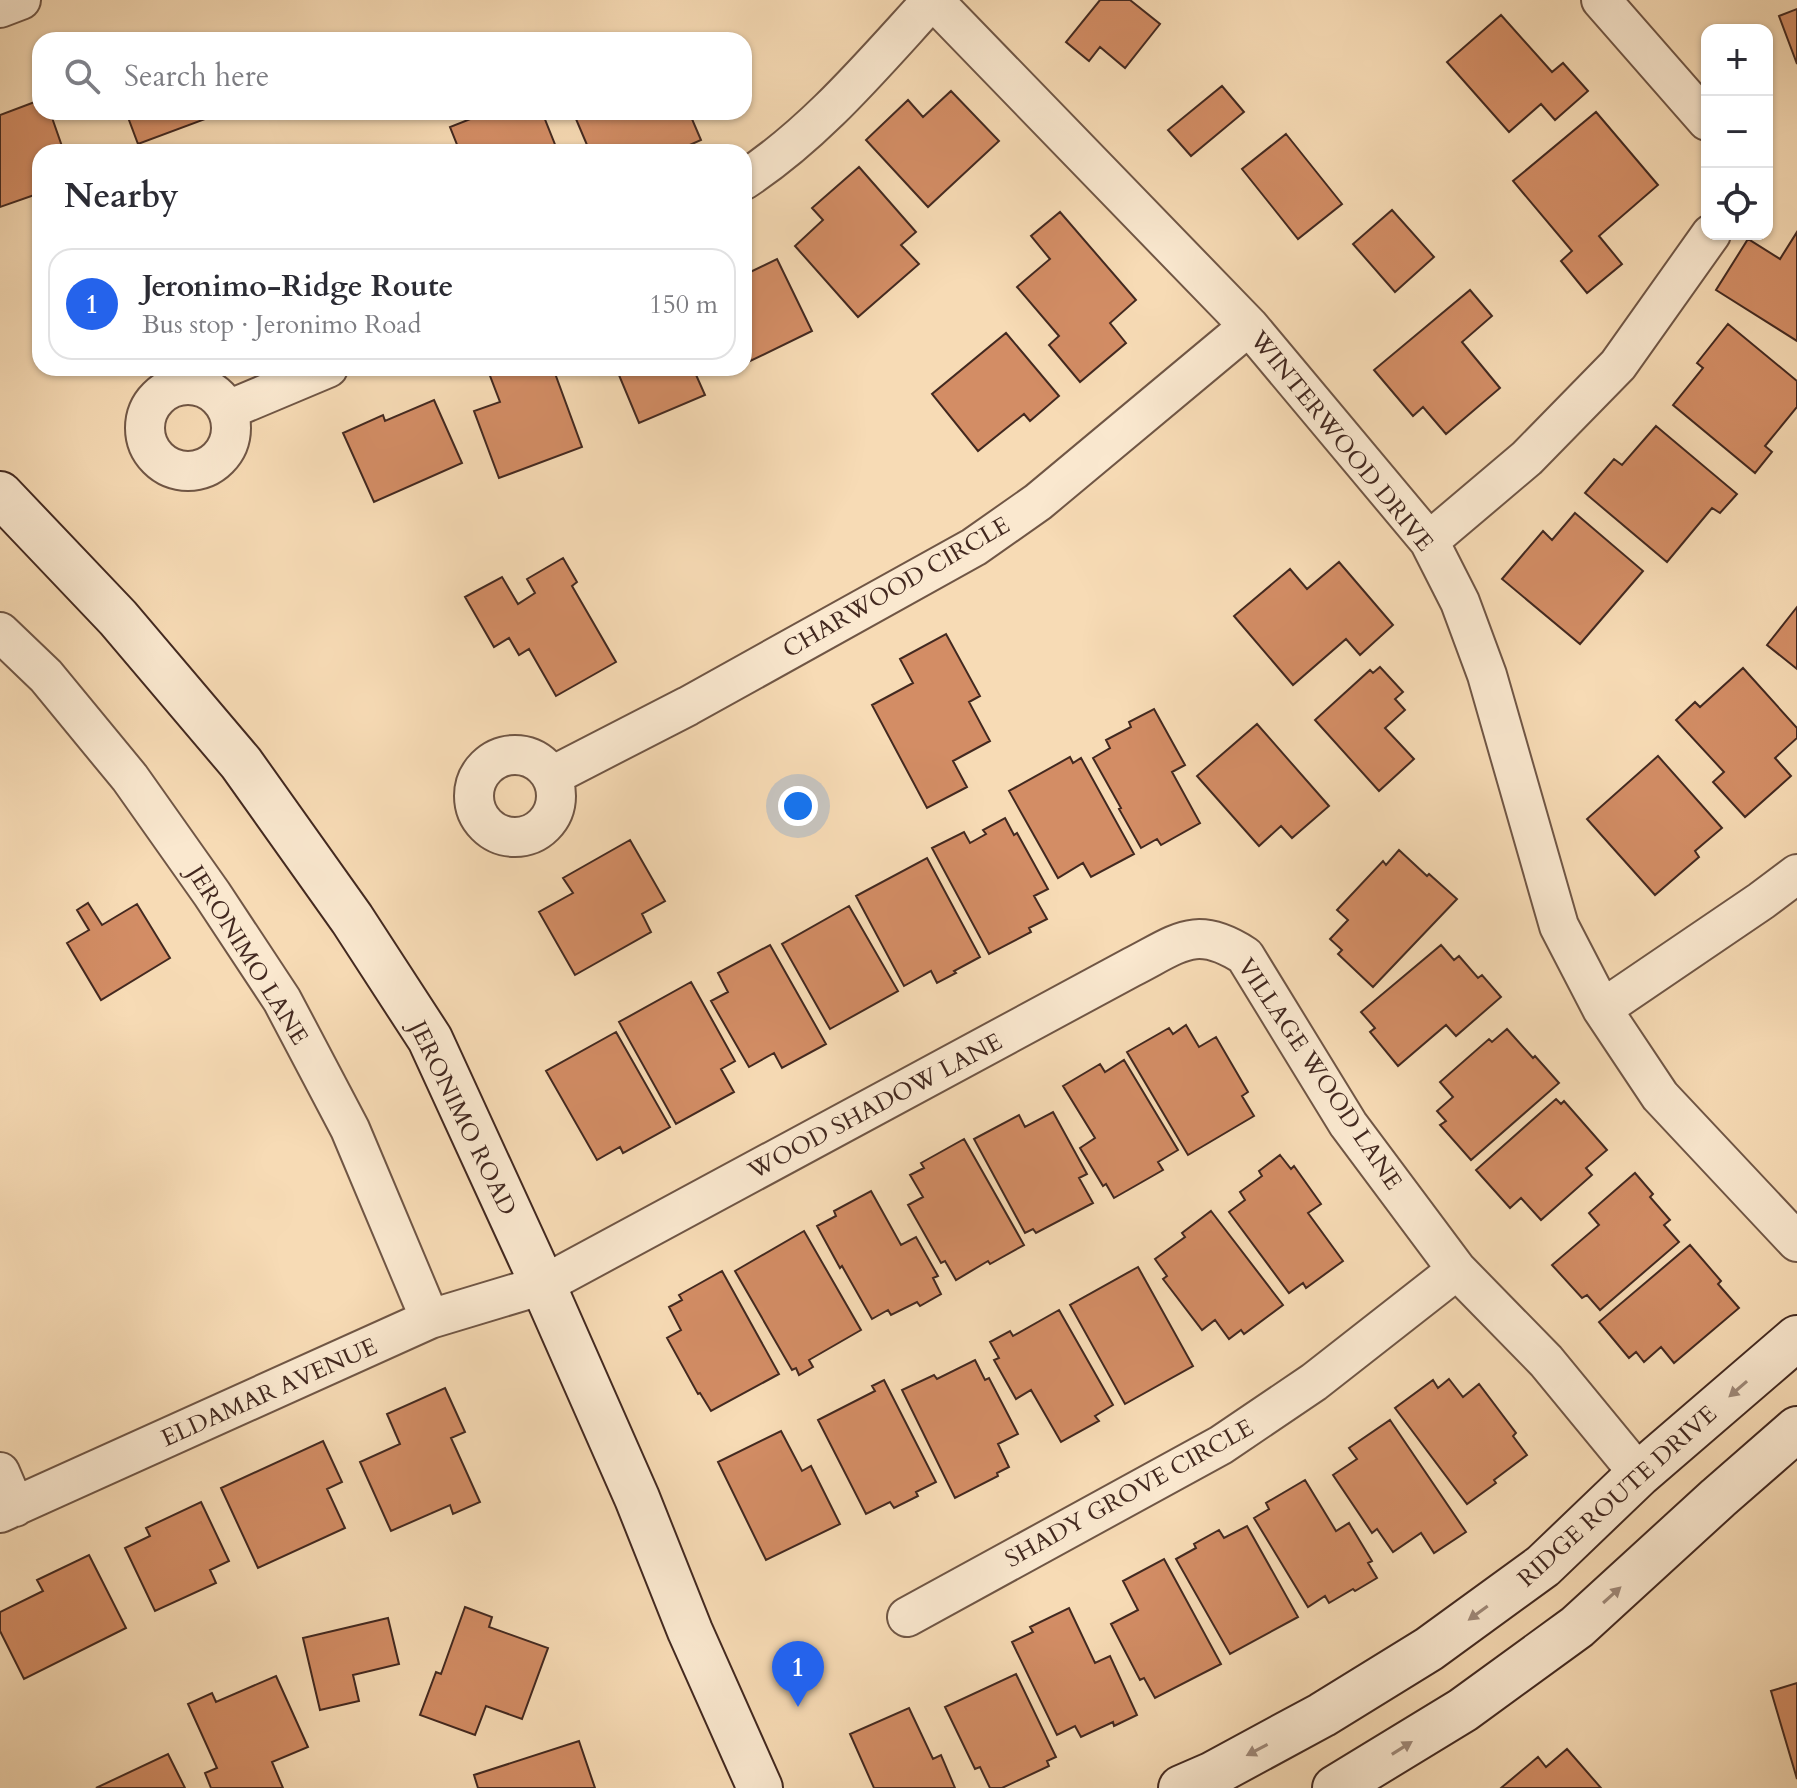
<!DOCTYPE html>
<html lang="en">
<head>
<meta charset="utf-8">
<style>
	body { margin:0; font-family:Cardo,serif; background:#f2f2f3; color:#2b2b33 }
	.controls { position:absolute; right:24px; top:24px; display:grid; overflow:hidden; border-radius:16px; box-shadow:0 2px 6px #0004 }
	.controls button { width:72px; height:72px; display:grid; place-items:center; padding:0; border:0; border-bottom:2px solid #e1e1e2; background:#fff; color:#2b2b33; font:40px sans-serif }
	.you { position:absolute; left:798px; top:806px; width:28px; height:28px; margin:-20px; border:6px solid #fff; border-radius:50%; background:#1a73e8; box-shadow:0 0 0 12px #1a73e833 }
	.badge { display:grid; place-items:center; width:52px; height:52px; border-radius:50%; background:#2563eb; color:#fff; font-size:26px; font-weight:700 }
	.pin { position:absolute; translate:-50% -66px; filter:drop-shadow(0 2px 4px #0008) }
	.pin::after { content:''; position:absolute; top:42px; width:28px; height:24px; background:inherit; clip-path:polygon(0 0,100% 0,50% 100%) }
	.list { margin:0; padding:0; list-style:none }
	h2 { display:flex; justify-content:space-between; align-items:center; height:104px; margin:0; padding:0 32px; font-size:34px }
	h2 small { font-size:26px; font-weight:400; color:#7c7c81 }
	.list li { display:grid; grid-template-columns:52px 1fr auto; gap:24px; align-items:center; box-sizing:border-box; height:112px; margin:0 16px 16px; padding:0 16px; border:2px solid #e1e1e2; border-radius:24px }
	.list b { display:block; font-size:30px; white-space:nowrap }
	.list p { margin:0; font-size:26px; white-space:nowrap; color:#7c7c81 }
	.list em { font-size:26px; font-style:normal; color:#7c7c81 }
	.icon { flex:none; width:44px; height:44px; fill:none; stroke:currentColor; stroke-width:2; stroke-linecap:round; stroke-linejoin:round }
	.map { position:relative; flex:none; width:1797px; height:1788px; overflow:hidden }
	.search { position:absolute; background:#fff; box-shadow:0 2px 6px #0004; left:32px; top:32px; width:720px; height:88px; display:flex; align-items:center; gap:20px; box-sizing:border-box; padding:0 28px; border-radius:24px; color:#7c7c81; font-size:30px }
	.panel { position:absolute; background:#fff; box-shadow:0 2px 6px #0004; left:32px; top:144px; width:720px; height:232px; border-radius:24px }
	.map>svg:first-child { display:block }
	.building { fill:#d38d65; stroke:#432920; stroke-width:2 }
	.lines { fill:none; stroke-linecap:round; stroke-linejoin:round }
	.street-casing { stroke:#705645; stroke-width:42 }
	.secondary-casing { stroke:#432920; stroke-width:48 }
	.street { stroke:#fae8cf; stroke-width:38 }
	.secondary { stroke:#fae8cf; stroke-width:44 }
	.oneway { fill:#9e8878 }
	.labels { text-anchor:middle; stroke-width:6; stroke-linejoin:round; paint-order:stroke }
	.street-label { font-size:24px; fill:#432920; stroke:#fae8cf }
</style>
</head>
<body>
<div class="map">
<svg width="1797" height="1788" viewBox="0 0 1797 1788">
	<rect width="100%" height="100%" fill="#f7dbb5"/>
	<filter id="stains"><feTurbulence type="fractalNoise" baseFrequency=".0025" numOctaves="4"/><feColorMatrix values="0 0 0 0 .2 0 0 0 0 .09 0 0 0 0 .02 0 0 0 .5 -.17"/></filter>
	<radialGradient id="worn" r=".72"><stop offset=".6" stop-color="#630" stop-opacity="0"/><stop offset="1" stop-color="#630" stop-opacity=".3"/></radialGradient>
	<path class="building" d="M 1100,0 L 1130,0 L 1160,24 L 1125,68 L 1100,47 L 1089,61 L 1066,42 Z
		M 1797,9 L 1797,64 L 1779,16 Z
		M 1501,15 L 1552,72 L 1563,63 L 1588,91 L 1555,120 L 1541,104 L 1509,132 L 1447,62 Z
		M 1222,86 L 1244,112 L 1191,156 L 1168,130 Z
		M 951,91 L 999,141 L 928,207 L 866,140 L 908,100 L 923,117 Z
		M 40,100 L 40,112 L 50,112 L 64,152 L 40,152 L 40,193 L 0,207 L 0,115 Z
		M 126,112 L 215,112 L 216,115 L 138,144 Z
		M 488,112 L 542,112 L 558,152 L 460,152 L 450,127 Z
		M 573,112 L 689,112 L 701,140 L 674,152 L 590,152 Z
		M 1596,112 L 1658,185 L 1599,236 L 1622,264 L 1587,293 L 1561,261 L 1572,251 L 1513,181 Z
		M 1286,134 L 1342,204 L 1298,239 L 1242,169 Z
		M 859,167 L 916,232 L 901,245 L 919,264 L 858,317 L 795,246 L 823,220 L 812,208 Z
		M 1392,210 L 1434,257 L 1395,292 L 1353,244 Z
		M 1060,212 L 1136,300 L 1110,323 L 1126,343 L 1080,382 L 1049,345 L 1059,336 L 1017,287 L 1050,259 L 1031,236 Z
		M 1797,232 L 1797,341 L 1716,290 L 1748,239 L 1780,259 Z
		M 777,259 L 812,331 L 744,364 L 744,275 Z
		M 1470,290 L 1492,316 L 1462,342 L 1500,388 L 1446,434 L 1423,407 L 1413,416 L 1374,370 Z
		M 1728,324 L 1797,381 L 1797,407 L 1765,446 L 1772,452 L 1755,473 L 1673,405 L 1703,368 L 1697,363 Z
		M 1006,333 L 1059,396 L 1030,421 L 1024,414 L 978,451 L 932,394 Z
		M 487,368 L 553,368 L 582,447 L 499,478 L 474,411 L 500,402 Z
		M 616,368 L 693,368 L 705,395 L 639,423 Z
		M 434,400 L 462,463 L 374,502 L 343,433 L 383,415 L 385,421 Z
		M 1656,426 L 1737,494 L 1720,513 L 1712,508 L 1667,562 L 1585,493 L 1614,459 L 1622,465 Z
		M 1575,513 L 1643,571 L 1580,644 L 1502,579 L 1543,531 L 1552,540 Z
		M 563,558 L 577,582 L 572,586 L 616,662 L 556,696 L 529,649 L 519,655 L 509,638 L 494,647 L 465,597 L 502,577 L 518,604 L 535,593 L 527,579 Z
		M 1339,562 L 1393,625 L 1360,655 L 1346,639 L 1293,685 L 1234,616 L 1290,569 L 1307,589 Z
		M 1797,607 L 1797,669 L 1767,645 Z
		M 946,634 L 980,696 L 969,702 L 990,741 L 953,761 L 967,787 L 927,808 L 872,705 L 913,683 L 900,659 Z
		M 1380,667 L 1403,692 L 1395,699 L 1405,710 L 1385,728 L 1414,759 L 1379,791 L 1315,720 L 1370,670 L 1373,673 Z
		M 1743,668 L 1797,728 L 1797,738 L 1775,758 L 1791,776 L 1745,817 L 1713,782 L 1724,772 L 1676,720 L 1695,702 L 1700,707 Z
		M 1154,709 L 1185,765 L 1172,772 L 1200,823 L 1161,845 L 1157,839 L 1141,848 L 1119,809 L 1121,808 L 1093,758 L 1110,748 L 1106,740 L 1131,727 L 1129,722 Z
		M 1257,724 L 1329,806 L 1292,838 L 1281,826 L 1259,846 L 1197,776 Z
		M 1658,756 L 1722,828 L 1695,851 L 1699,857 L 1655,895 L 1587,819 Z
		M 1070,757 L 1073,763 L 1081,758 L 1134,854 L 1091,877 L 1083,863 L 1058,878 L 1009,791 Z
		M 1005,818 L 1014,835 L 1017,833 L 1048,889 L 1034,896 L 1047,919 L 1029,928 L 1031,932 L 989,954 L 932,848 L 964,832 L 970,843 L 986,834 L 983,830 Z
		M 630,840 L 665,901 L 642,914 L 651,932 L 575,975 L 539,912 L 573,893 L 563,878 Z
		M 1399,850 L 1427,876 L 1429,874 L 1457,899 L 1373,987 L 1338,954 L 1342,950 L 1330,939 L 1348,920 L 1337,910 L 1383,861 L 1386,865 Z
		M 927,858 L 980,957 L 954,971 L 956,973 L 937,983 L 931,971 L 904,986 L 856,896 Z
		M 88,903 L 102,925 L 137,904 L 170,958 L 101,1000 L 67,943 L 89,930 L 77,910 Z
		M 849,906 L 898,991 L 830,1029 L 782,944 Z
		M 770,945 L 826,1044 L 782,1068 L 774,1053 L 749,1067 L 711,1001 L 728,992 L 718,973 Z
		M 1441,945 L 1454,960 L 1459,956 L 1478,978 L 1482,975 L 1501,997 L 1456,1036 L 1446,1025 L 1398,1066 L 1370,1032 L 1375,1028 L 1361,1012 Z
		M 691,982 L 735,1061 L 721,1069 L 734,1092 L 676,1124 L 619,1022 Z
		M 1186,1025 L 1199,1047 L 1216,1037 L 1248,1092 L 1242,1096 L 1254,1116 L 1188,1155 L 1127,1052 L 1169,1028 L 1173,1034 Z
		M 1507,1029 L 1533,1058 L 1535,1056 L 1559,1083 L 1471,1160 L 1440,1125 L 1446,1121 L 1437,1111 L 1453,1097 L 1440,1082 L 1489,1039 L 1492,1042 Z
		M 616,1032 L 670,1127 L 623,1153 L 620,1147 L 597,1160 L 546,1071 Z
		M 1124,1060 L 1178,1150 L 1158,1162 L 1163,1170 L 1114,1198 L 1106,1184 L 1103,1186 L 1080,1148 L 1095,1138 L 1063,1086 L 1100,1064 L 1105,1072 Z
		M 1556,1099 L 1561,1104 L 1564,1101 L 1607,1150 L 1586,1168 L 1592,1175 L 1541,1220 L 1521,1198 L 1510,1208 L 1476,1170 Z
		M 1053,1112 L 1087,1174 L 1079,1178 L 1093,1203 L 1036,1233 L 1033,1229 L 1025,1233 L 974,1139 L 1019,1115 L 1025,1127 Z
		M 964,1139 L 1024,1245 L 990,1264 L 988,1261 L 956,1280 L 945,1261 L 941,1263 L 908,1205 L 923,1197 L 910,1175 L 924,1168 L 921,1163 Z
		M 1280,1155 L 1291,1169 L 1294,1166 L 1321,1204 L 1308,1213 L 1343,1261 L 1306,1288 L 1303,1283 L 1289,1293 L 1229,1212 L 1245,1200 L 1240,1192 L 1262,1176 L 1259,1171 Z
		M 1635,1173 L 1653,1194 L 1650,1197 L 1670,1220 L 1664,1225 L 1679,1242 L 1600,1310 L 1587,1295 L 1582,1298 L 1552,1265 L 1599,1225 L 1589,1213 Z
		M 871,1191 L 901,1245 L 916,1237 L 938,1276 L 933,1278 L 941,1294 L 920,1306 L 917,1302 L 891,1315 L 888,1310 L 872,1319 L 842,1266 L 840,1268 L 817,1226 L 836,1216 L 834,1211 Z
		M 1211,1211 L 1283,1305 L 1244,1334 L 1241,1330 L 1229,1339 L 1215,1320 L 1202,1330 L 1163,1279 L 1167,1276 L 1155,1259 L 1185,1237 L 1182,1233 Z
		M 804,1231 L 861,1330 L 809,1360 L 813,1367 L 799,1375 L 796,1368 L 792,1370 L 735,1271 Z
		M 1690,1245 L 1721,1281 L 1718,1284 L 1739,1308 L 1674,1363 L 1661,1347 L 1644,1362 L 1636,1352 L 1629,1358 L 1599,1322 Z
		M 1138,1267 L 1193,1366 L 1125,1404 L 1070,1305 Z
		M 722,1271 L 779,1374 L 711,1411 L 700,1393 L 698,1394 L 667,1338 L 681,1330 L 669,1307 L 682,1300 L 679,1295 Z
		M 1059,1310 L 1113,1405 L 1095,1416 L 1099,1421 L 1061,1442 L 1031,1390 L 1016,1399 L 994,1360 L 999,1358 L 990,1342 L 1010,1331 L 1013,1336 Z
		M 975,1360 L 985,1380 L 989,1378 L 1018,1434 L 998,1444 L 1009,1467 L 997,1473 L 998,1476 L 955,1498 L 902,1390 L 934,1375 L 937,1379 Z
		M 1449,1379 L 1463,1397 L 1479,1384 L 1516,1433 L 1513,1436 L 1527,1455 L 1494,1480 L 1496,1483 L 1467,1504 L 1395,1408 L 1433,1380 L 1438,1388 Z
		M 884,1380 L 936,1482 L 916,1492 L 918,1496 L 894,1508 L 890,1502 L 866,1514 L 818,1420 L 875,1391 L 872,1386 Z
		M 445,1388 L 465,1432 L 451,1438 L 480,1502 L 453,1514 L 450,1505 L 391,1531 L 360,1462 L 400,1444 L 387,1414 Z
		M 1390,1420 L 1466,1532 L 1434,1553 L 1421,1533 L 1393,1552 L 1377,1529 L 1372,1533 L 1333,1475 L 1357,1459 L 1349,1448 Z
		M 781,1431 L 802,1471 L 811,1466 L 840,1524 L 766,1560 L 718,1462 Z
		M 323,1441 L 342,1482 L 327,1489 L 345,1528 L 258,1568 L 221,1488 Z
		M 1305,1480 L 1336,1531 L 1349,1523 L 1372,1561 L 1368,1563 L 1377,1578 L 1355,1591 L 1353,1589 L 1329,1603 L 1325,1596 L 1308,1607 L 1254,1518 L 1269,1509 L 1266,1503 Z
		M 201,1502 L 229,1561 L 210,1570 L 216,1583 L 155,1611 L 125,1548 L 150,1536 L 146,1528 Z
		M 1247,1526 L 1298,1617 L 1230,1654 L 1176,1559 L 1196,1548 L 1194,1544 L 1219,1530 L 1224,1538 Z
		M 89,1555 L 126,1628 L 24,1679 L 0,1631 L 0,1612 L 43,1591 L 37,1580 Z
		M 1164,1559 L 1221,1664 L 1155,1698 L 1144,1678 L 1140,1680 L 1111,1624 L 1138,1610 L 1123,1581 Z
		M 465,1607 L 492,1617 L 489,1627 L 548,1648 L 522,1719 L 486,1706 L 475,1735 L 420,1715 L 436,1672 L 441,1674 Z
		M 1069,1608 L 1095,1663 L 1110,1656 L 1137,1715 L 1114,1726 L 1113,1722 L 1081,1737 L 1075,1726 L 1057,1735 L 1012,1642 L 1033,1632 L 1030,1627 Z
		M 388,1618 L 399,1664 L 353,1675 L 359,1701 L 320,1710 L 303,1638 Z
		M 1016,1674 L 1056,1757 L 1047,1761 L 1049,1766 L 1002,1788 L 990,1788 L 980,1767 L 975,1769 L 945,1707 Z
		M 276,1676 L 308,1747 L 272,1762 L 283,1788 L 211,1788 L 205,1773 L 217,1768 L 188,1704 L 212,1693 L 216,1702 Z
		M 1797,1683 L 1797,1779 L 1771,1691 Z
		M 909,1708 L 933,1759 L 941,1755 L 955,1788 L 874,1788 L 850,1734 Z
		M 579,1741 L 595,1788 L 478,1788 L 474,1775 Z
		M 1567,1749 L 1601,1788 L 1501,1788 L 1538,1757 L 1546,1767 Z
		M 168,1754 L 185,1788 L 96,1788 Z"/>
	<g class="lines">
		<g class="street-casing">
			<path id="street" d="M 933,0 L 1249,326 L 1429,541 L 1460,602 L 1487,675 L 1559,926 L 1602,1009 L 1660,1096 L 1797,1242
				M 1601,0 L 1707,121
				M 0,8 L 21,0
				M 744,180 C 817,132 874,63 932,0
				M145 428a43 43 0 1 1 86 0a43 43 0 1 1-86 0Z
				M 228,410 L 328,368
				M 1429,541 L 1527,458 L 1618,365 L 1711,234
				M 0,632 L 46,676 L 130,778 L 212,894 L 282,1000 L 350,1129 L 430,1319
				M474 796a41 41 0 1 1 82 0a41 41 0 1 1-82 0Z
				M 552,776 L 688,706 L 974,547 L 1038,502 L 1249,326
				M 1602,1009 L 1761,901 L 1797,874
				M 0,1472 L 15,1507
				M 0,1513 L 430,1319 L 543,1285 L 1132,967 C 1179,943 1196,924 1245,956 L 1348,1124 L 1457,1270 L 1546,1361 L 1639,1474
				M 907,1617 L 1221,1445 L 1314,1382 L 1457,1270"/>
		</g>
		<g class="secondary-casing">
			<path id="secondary" d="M 0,494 L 118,618 L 241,763 L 352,919 L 430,1039 L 543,1285 L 637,1498 L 690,1631 L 760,1788
				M 1181,1788 L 1211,1775 L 1322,1715 L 1429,1649 L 1543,1566 L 1639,1474 L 1797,1338
				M 1335,1788 L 1463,1710 L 1577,1627 L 1718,1498 L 1797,1429"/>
		</g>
		<use href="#street" class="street"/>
		<use href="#secondary" class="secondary"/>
	</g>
	<defs><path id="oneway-solid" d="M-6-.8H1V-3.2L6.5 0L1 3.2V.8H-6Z" transform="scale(2)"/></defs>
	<g class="oneway">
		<use href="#oneway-solid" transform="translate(1738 1389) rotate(139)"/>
		<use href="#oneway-solid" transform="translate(1612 1595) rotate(-42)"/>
		<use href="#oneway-solid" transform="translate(1478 1613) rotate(144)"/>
		<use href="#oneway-solid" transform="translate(1402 1748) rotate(-32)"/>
		<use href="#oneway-solid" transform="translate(1257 1750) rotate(152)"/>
	</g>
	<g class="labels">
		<g class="street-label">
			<text transform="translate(1342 441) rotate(51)" y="8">WINTERWOOD DRIVE</text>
			<text transform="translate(896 587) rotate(-30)" y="8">CHARWOOD CIRCLE</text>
			<text transform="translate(248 955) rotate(58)" y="8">JERONIMO LANE</text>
			<text transform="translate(1320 1074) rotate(56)" y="8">VILLAGE WOOD LANE</text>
			<text transform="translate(875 1106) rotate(-28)" y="8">WOOD SHADOW LANE</text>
			<text transform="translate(463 1118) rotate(64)" y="8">JERONIMO ROAD</text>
			<text transform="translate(269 1392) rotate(-24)" y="8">ELDAMAR AVENUE</text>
			<text transform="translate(1129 1493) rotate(-29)" y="8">SHADY GROVE CIRCLE</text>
			<text transform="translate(1617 1496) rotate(-42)" y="8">RIDGE ROUTE DRIVE</text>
		</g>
	</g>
	<rect width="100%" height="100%" filter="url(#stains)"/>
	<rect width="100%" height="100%" fill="url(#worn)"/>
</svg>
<div class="controls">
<button>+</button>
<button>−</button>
<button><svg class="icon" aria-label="locate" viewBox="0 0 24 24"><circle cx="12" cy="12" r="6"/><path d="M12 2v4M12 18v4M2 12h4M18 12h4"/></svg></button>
</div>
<div class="you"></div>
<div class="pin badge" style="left:798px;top:1707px">1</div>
<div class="search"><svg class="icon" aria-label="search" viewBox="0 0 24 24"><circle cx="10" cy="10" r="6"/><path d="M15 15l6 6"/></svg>Search here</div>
<section class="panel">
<h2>Nearby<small></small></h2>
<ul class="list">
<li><span class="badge">1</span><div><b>Jeronimo-Ridge Route</b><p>Bus stop · Jeronimo Road</p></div><em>150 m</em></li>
</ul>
</section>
</div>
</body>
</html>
